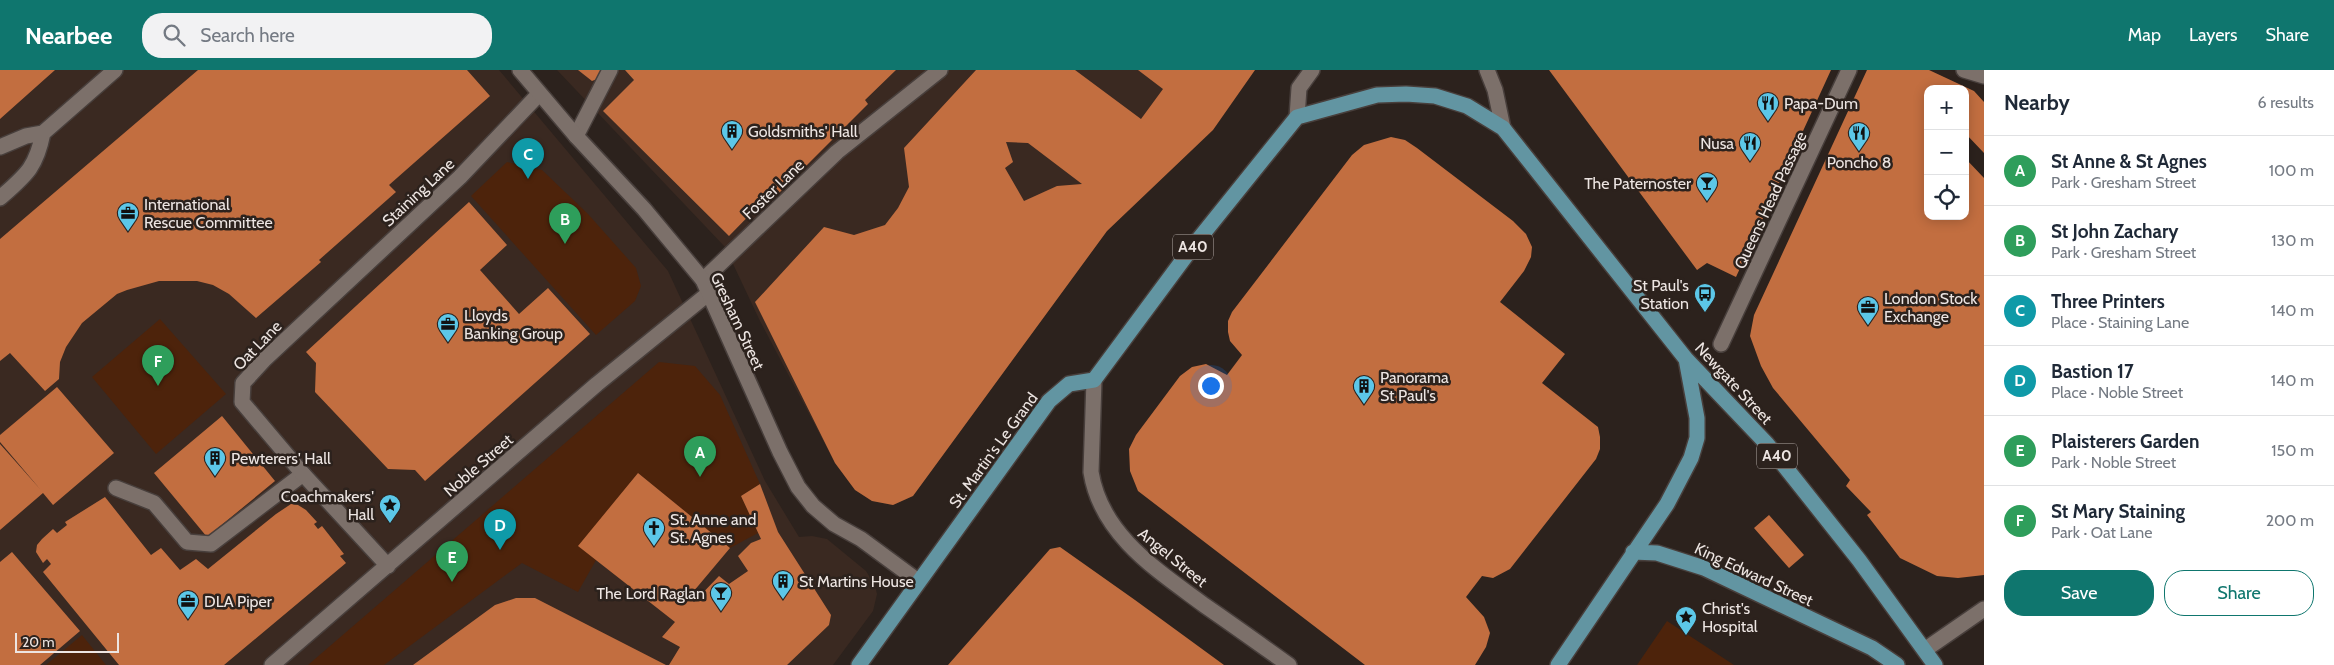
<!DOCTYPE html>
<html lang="en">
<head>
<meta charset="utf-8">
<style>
	body { margin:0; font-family:Cabin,sans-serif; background:#f2f2f3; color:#1f2937 }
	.controls { position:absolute; right:15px; top:15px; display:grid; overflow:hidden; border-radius:10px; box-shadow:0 2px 12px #0003 }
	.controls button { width:45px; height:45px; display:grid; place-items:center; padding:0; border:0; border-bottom:1px solid #e0e1e3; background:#fff; color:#1f2937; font:25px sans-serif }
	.scale { position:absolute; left:15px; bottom:12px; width:104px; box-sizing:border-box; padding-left:5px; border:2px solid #ede5e2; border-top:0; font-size:14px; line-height:18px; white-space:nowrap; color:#ede5e2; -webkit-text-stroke:4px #2c221d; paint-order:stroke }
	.you { position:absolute; left:1210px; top:315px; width:18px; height:18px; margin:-12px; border:4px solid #fff; border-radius:50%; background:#1a73e8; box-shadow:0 0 0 8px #1a73e833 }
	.badge { display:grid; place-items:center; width:32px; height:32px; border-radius:50%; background:#0f766e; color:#fff; font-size:16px; font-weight:700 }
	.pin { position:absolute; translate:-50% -41px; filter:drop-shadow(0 1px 2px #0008) }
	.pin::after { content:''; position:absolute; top:26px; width:18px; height:15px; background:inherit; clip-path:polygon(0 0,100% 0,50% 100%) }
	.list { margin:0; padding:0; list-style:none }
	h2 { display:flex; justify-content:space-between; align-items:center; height:65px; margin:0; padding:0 20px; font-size:21px }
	h2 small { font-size:16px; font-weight:400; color:#747a83 }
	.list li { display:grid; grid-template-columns:32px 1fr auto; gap:15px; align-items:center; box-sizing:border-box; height:70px; padding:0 20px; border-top:1px solid #e0e1e3 }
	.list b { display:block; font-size:19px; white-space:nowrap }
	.list p { margin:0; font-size:16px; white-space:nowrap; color:#747a83 }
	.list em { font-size:16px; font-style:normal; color:#747a83 }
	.actions { display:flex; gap:10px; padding:15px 20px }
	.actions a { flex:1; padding:11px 0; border:1px solid #0f766e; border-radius:20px; text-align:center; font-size:18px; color:#0f766e }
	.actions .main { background:#0f766e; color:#fff }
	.icon { flex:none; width:28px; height:28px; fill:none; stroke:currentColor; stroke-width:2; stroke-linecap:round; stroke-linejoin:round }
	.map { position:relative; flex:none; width:1984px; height:595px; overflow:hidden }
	header { display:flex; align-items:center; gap:30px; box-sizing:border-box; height:70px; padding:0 25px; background:#0f766e; color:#fff }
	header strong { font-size:24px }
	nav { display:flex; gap:28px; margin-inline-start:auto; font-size:18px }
	.search { width:350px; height:45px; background:#f2f2f3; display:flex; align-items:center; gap:12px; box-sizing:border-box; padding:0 18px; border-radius:20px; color:#747a83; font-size:19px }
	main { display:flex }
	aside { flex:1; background:#fff }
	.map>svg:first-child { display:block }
	.built { fill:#3a2921 }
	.green { fill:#4d230b }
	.building { fill:#c26e40; fill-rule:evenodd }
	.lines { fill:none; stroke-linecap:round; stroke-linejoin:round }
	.lane-casing { stroke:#483f3c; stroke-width:18 }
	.street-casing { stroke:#483f3c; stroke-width:18 }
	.secondary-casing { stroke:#483f3c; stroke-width:18 }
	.primary-casing { stroke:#483f3c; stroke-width:18 }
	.lane { stroke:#7c706a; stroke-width:15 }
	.street { stroke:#7c706a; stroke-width:15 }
	.secondary { stroke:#7c706a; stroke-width:15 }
	.primary { stroke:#6295a2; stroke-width:15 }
	.labels { text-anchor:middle; stroke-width:5; stroke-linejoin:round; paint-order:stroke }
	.shield { fill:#2c221d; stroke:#b3aaa7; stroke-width:1 }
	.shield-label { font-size:15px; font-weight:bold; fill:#ede5e2 }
	.poi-label { font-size:16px; fill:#ede5e2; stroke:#2c221d; text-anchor:start }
	.street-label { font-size:16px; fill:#ede5e2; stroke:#2c221d }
</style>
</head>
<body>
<header>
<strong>Nearbee</strong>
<div class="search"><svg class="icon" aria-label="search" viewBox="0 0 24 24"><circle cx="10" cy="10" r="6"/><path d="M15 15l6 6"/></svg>Search here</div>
<nav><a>Map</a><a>Layers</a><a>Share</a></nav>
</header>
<main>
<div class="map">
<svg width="1984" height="595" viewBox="0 0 1984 595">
	<rect width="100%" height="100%" fill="#2c221d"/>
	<path class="built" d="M 0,0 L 499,0 L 668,201 L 765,411 L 799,467 L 812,466 L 827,469 L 866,501 L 875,516 L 877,524 L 873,541 L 833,595 L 0,595 Z
		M 557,0 L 1255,0 L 1224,43 L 1107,161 L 913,426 L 893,435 L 872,431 L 855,420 L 835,393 L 760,251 L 725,177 Z"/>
	<path class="green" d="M 507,92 L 542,100 L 588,144 L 636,198 L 641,216 L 635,231 L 596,265 L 471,126 Z
		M 160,249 L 226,324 L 156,384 L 92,307 Z
		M 659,292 L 695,296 L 720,325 L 760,414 L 741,426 L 758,463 L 730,478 L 638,403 L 579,476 L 596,490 L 578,522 L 522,493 L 384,595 L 308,595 Z
		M 1667,551 L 1734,595 L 1637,595 Z
		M 82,565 L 106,595 L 46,595 Z"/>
	<path class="building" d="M 0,0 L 55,0 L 0,49 Z
		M 198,0 L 467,0 L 490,26 L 389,115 L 396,122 L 319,190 L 321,192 L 256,248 L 229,224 L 213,215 L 197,211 L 159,211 L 127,220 L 117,224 L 82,253 L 66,277 L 60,292 L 59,309 L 45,321 L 10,283 L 0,291 L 0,169 Z
		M 578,0 L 602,0 L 597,9 L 592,11 Z
		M 625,0 L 896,0 L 865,30 L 868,34 L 779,123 L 775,119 L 729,166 L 603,41 L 634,10 Z
		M 976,0 L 1075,0 L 1141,49 L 1163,19 L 1138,0 L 1255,0 L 1213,60 L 1107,161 L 913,426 L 893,435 L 872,431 L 855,420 L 835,393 L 755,232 L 824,157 L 854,165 L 885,155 L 898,138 L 909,117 L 904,78 ZM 1006,72 L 1028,73 L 1082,114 L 1057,116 L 1024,131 L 1005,98 L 1013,92 Z
		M 1549,0 L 1831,0 L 1736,207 L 1707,193 L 1697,200 Z
		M 1867,0 L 1929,0 L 1974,21 L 1984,32 L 1984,83 L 1965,63 L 1965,19 L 1928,19 L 1928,146 L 1965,146 L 1965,88 L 1984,108 L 1984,505 L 1958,508 L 1937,506 L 1900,488 L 1867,445 L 1871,442 L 1846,416 L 1850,410 L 1773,318 L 1761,296 L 1750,266 L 1754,245 Z
		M 1391,67 L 1405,70 L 1417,78 L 1513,151 L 1526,164 L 1532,177 L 1531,187 L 1524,201 L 1500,232 L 1565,284 L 1542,313 L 1598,357 L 1600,367 L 1600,379 L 1596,389 L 1510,499 L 1493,508 L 1482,506 L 1466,527 L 1484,547 L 1490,563 L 1486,577 L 1475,595 L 1365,595 L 1138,421 L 1130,401 L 1129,379 L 1136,365 L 1180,306 L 1192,297 L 1206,294 L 1227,305 L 1242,285 L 1230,271 L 1228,262 L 1228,251 L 1232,242 L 1352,85 L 1364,75 Z
		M 469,132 L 507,175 L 480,200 L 519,244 L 548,218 L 590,264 L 425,411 L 415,400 L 388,399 L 315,322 L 316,293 L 306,282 Z
		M 57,317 L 114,383 L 53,435 L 43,423 L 0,460 L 0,374 L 40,419 L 0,372 L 0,365 Z
		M 222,346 L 275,411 L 207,467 L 154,403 Z
		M 638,403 L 730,478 L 688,528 L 694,532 L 719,506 L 729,514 L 748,501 L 738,486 L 751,473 L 761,469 L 741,426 L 760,414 L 778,462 L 831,545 L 829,555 L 787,595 L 669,595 L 680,577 L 662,567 L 675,552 L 578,476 Z
		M 105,427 L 151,485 L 161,478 L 180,500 L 196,489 L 208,499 L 276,444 L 291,434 L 298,435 L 306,440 L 317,452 L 314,454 L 318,459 L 322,456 L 344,484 L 340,486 L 346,493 L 224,595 L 119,595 L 43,502 L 51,494 L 47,489 L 43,493 L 36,482 L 37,475 L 42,469 L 53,459 L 57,463 L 67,455 L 65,452 Z
		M 1769,445 L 1804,485 L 1789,498 L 1754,458 Z
		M 1060,477 L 1135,530 L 1224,595 L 948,595 L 1050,479 Z
		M 12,482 L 80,561 L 40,595 L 0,595 L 0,492 Z
		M 516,528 L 535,528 L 666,595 L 413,595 L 495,535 Z"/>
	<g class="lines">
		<g class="lane-casing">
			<path id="lane" d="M 116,418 L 154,433 L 187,472 L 211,474 L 303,404"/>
		</g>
		<g class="street-casing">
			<path id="street" d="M 1964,0 L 1984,6
				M 576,66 L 610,0
				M 0,77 L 26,66 L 43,63 L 115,0
				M 0,128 C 26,105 36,98 43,63
				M 703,210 L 837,82 L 940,0
				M 1721,274 L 1849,0
				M 388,496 L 303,404 L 242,332 L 243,313 L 265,289 L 460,107 L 539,24
				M 1926,579 L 1984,539
				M 272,595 L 597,314 L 709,223"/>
		</g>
		<g class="secondary-casing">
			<path id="secondary" d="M 520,0 L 576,66 L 644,139 L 703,210 L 780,382 L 798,417 L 813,436 L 834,454 L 861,469 L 918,511
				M 1487,0 L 1495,20 L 1503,58
				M 1297,47 L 1299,18 L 1312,0
				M 1094,310 L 1091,402 C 1101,465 1157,500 1204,535 C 1233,555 1261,575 1289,595"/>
		</g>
		<g class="primary-casing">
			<path id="primary" d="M 1633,482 L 1657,483 L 1704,498 L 1872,578 L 1897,595
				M 859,595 L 1049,331 L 1069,314 L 1094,310 L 1194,175 L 1297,47 L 1377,25 L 1406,24 L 1435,26 L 1467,36 L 1503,58 L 1686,289 L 1767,374 L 1859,490 L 1935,595
				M 1558,595 L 1667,434 L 1691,388 L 1697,368 L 1697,348 L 1686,289"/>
		</g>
		<use href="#lane" class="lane"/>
		<use href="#street" class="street"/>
		<use href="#secondary" class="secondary"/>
		<use href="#primary" class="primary"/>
	</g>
	<defs>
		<g id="restaurant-pin" transform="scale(1.125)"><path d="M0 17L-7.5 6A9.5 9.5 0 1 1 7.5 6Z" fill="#5cc7e8" stroke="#2c221d"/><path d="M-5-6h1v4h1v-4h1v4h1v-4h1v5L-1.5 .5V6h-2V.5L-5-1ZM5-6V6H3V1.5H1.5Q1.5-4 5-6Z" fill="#111"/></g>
		<g id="building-pin" transform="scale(1.125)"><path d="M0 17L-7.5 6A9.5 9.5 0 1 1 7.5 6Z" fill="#5cc7e8" stroke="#2c221d"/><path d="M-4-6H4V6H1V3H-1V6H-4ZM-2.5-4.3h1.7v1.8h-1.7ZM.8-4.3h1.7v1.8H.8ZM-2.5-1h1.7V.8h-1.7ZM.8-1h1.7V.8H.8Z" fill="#111"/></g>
		<g id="bar-pin" transform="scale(1.125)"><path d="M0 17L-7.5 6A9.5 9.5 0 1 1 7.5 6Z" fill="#5cc7e8" stroke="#2c221d"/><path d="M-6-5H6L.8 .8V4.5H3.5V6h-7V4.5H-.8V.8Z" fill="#111"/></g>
		<g id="office-pin" transform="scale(1.125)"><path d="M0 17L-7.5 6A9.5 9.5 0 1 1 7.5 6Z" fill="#5cc7e8" stroke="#2c221d"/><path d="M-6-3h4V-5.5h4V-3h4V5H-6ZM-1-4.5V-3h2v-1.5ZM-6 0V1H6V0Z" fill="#111"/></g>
		<g id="bus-pin" transform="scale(1.125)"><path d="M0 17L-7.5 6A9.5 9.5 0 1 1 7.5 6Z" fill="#5cc7e8" stroke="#2c221d"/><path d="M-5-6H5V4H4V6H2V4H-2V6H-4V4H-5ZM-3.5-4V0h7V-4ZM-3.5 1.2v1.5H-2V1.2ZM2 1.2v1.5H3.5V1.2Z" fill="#111"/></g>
		<g id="sight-pin" transform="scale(1.125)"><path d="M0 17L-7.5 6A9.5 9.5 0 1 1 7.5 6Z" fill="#5cc7e8" stroke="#2c221d"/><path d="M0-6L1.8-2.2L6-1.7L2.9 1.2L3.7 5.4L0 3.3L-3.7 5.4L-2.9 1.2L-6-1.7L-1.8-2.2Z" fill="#111"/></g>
		<g id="church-pin" transform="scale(1.125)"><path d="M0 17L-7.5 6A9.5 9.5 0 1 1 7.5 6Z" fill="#5cc7e8" stroke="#2c221d"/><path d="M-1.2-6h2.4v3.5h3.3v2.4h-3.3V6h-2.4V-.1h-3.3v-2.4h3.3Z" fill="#111"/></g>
	</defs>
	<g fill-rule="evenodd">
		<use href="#restaurant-pin" x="1768" y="33"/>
		<use href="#building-pin" x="732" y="61"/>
		<use href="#restaurant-pin" x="1859" y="63"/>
		<use href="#restaurant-pin" x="1750" y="73"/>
		<use href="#bar-pin" x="1707" y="113"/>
		<use href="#office-pin" x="128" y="143"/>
		<use href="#bus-pin" x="1705" y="224"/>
		<use href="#office-pin" x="1868" y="237"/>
		<use href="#office-pin" x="448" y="254"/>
		<use href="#building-pin" x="1364" y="316"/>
		<use href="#building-pin" x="215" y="388"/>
		<use href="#sight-pin" x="390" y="435"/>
		<use href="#church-pin" x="654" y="458"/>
		<use href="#building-pin" x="783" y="511"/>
		<use href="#bar-pin" x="721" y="523"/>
		<use href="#office-pin" x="188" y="531"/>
		<use href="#sight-pin" x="1686" y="547"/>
	</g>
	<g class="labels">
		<g class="shield">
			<rect x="1173" y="164.5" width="40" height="25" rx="4"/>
			<rect x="1757" y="373.5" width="40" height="25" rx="4"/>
		</g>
		<g class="shield-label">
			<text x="1193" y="182">A40</text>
			<text x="1777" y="391">A40</text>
		</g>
		<g class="poi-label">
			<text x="1784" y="39">Papa-Dum</text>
			<text x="748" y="67">Goldsmiths' Hall</text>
			<text x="1734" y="79" text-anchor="end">Nusa</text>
			<text x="1859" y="98" text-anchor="middle">Poncho 8</text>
			<text x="1691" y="119" text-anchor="end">The Paternoster</text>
			<text x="144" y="140">International<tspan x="144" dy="18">Rescue Committee</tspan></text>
			<text x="1689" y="221" text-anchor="end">St Paul's<tspan x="1689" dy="18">Station</tspan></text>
			<text x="1884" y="234">London Stock<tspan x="1884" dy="18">Exchange</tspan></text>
			<text x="464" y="251">Lloyds<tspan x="464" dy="18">Banking Group</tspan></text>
			<text x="1380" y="313">Panorama<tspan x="1380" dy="18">St Paul's</tspan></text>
			<text x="231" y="394">Pewterers' Hall</text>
			<text x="374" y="432" text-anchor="end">Coachmakers'<tspan x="374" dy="18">Hall</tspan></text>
			<text x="670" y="455">St. Anne and<tspan x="670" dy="18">St. Agnes</tspan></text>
			<text x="799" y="517">St Martins House</text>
			<text x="705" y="529" text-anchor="end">The Lord Raglan</text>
			<text x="204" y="537">DLA Piper</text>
			<text x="1702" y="544">Christ's<tspan x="1702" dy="18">Hospital</tspan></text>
		</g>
		<g class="street-label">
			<text transform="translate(773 119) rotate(-44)" y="6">Foster Lane</text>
			<text transform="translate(418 122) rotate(-43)" y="6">Staining Lane</text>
			<text transform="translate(1770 130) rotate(-65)" y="6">Queens Head Passage</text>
			<text transform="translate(738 251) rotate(65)" y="6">Gresham Street</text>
			<text transform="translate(257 275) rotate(-46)" y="6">Oat Lane</text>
			<text transform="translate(1734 313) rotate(47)" y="6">Newgate Street</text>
			<text transform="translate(993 380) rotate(-54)" y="6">St. Martin's Le Grand</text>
			<text transform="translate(478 395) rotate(-41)" y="6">Noble Street</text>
			<text transform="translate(1173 487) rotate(39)" y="6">Angel Street</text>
			<text transform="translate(1754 504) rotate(25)" y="6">King Edward Street</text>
		</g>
	</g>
</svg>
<div class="controls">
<button>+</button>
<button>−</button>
<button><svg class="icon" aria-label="locate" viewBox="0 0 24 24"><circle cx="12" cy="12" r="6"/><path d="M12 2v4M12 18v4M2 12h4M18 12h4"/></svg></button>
</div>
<div class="scale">20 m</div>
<div class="you"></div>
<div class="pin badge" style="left:700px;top:407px;background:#2e9e5b">A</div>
<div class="pin badge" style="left:565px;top:174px;background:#2e9e5b">B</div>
<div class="pin badge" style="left:528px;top:109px;background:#0f9aa8">C</div>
<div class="pin badge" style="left:500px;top:480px;background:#0f9aa8">D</div>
<div class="pin badge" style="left:452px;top:512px;background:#2e9e5b">E</div>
<div class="pin badge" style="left:158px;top:316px;background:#2e9e5b">F</div>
</div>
<aside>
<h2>Nearby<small>6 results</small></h2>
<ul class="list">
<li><span class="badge" style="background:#2e9e5b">A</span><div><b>St Anne &amp; St Agnes</b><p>Park · Gresham Street</p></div><em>100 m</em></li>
<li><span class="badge" style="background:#2e9e5b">B</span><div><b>St John Zachary</b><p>Park · Gresham Street</p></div><em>130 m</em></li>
<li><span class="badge" style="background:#0f9aa8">C</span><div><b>Three Printers</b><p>Place · Staining Lane</p></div><em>140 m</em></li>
<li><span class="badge" style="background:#0f9aa8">D</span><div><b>Bastion 17</b><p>Place · Noble Street</p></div><em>140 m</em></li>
<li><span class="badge" style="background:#2e9e5b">E</span><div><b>Plaisterers Garden</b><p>Park · Noble Street</p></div><em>150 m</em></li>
<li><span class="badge" style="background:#2e9e5b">F</span><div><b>St Mary Staining</b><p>Park · Oat Lane</p></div><em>200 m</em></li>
</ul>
<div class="actions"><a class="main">Save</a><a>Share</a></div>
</aside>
</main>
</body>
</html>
